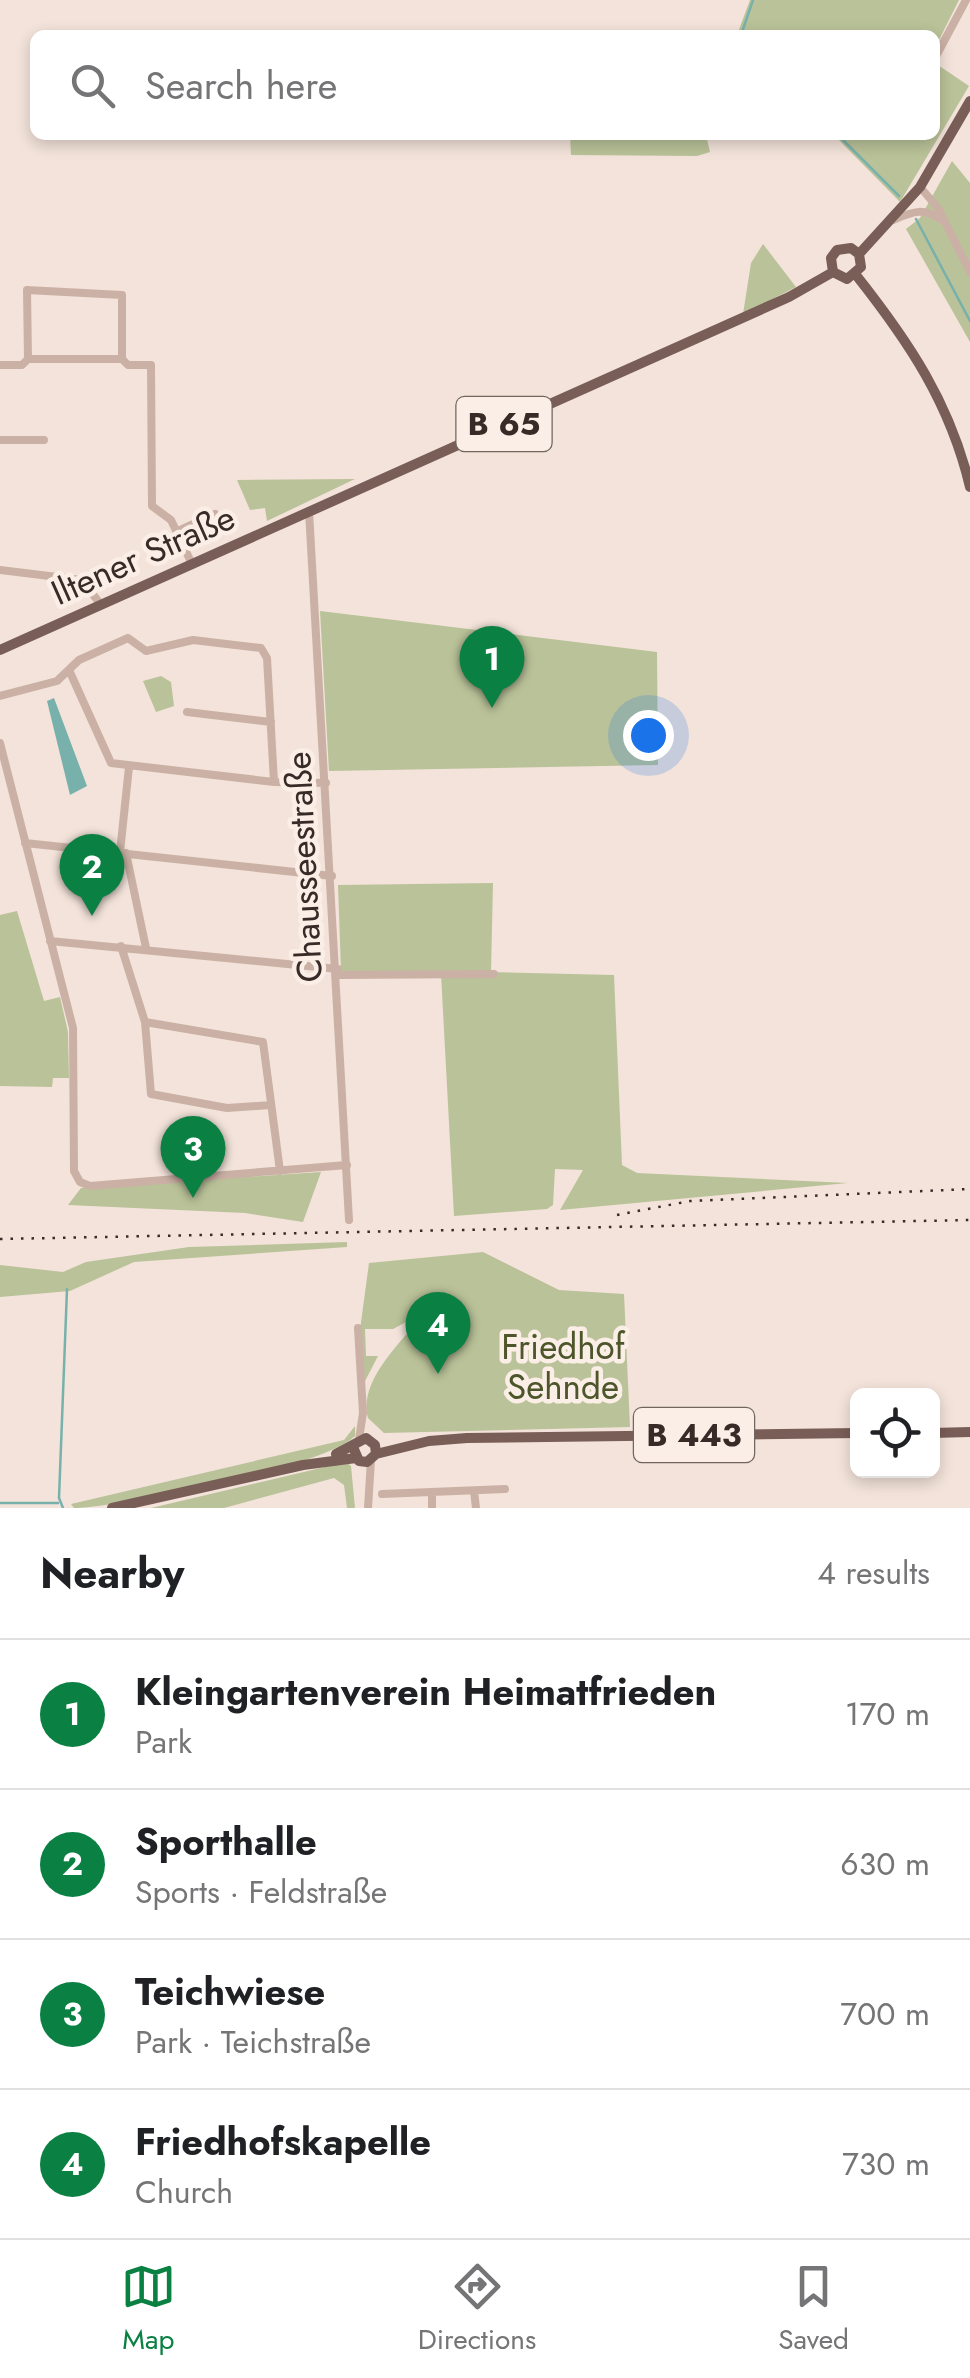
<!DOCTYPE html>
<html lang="en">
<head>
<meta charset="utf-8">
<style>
	body { margin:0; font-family:Jost,sans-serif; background:#f2f2f2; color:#202124 }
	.controls { position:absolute; right:30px; bottom:30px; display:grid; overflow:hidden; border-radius:15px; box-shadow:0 5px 15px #0003 }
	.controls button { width:90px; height:90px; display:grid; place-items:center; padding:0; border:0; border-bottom:2px solid #e0e0e0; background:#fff; color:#202124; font:50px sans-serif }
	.you { position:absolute; left:648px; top:735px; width:35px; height:35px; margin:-25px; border:8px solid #fff; border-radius:50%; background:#1a73e8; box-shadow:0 0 0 15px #1a73e833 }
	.badge { display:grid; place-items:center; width:65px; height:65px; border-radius:50%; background:#0b8043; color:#fff; font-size:32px; font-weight:700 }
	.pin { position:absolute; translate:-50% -82px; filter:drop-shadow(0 2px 5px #0008) }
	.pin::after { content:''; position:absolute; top:52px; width:35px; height:30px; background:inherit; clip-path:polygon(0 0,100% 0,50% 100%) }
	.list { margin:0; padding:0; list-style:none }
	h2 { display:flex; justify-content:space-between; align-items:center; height:130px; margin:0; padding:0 40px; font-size:42px }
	h2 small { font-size:32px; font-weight:400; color:#757577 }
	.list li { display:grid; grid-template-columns:65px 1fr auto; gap:30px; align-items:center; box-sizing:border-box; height:150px; padding:0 40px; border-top:2px solid #e0e0e0 }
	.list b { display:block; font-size:38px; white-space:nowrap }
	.list p { margin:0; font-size:32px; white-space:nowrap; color:#757577 }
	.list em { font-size:32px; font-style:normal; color:#757577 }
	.icon { flex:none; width:55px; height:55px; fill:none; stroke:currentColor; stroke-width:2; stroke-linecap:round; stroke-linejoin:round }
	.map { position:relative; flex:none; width:970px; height:1508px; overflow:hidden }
	.search { position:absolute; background:#fff; box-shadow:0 5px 15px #0003; left:30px; right:30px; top:30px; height:110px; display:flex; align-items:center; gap:25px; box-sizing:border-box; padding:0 35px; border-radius:15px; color:#757577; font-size:38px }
	.sheet { height:730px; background:#fff }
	nav { display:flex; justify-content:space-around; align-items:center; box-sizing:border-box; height:140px; border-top:2px solid #e0e0e0; background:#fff; font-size:28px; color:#757577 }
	nav a { display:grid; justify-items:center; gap:5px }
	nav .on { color:#0b8043 }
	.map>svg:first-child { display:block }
	.green { fill:#bac299 }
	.water { fill:#78b1ab }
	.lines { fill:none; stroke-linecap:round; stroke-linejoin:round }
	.stream { stroke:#78b1ab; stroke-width:2.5 }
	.minor { stroke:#cbb1a5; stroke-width:8 }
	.major { stroke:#795e57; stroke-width:10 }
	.rail { stroke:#372a27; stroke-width:2.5; stroke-dasharray:2.5 8; stroke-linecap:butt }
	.labels { text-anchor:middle; stroke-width:9; stroke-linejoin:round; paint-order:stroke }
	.shield { fill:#faeee6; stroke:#726560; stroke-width:2.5 }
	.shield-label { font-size:32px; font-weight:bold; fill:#372a27 }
	.street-label { font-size:35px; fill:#372a27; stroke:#faeee6 }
	.park-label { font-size:35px; fill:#4c562a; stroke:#faeee6 }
</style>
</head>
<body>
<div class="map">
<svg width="970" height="1508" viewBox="0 0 970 1508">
	<rect width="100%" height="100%" fill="#f3e3da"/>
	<path class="green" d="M 750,0 L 959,0 L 935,48 L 935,35 L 737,35 Z
		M 935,63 L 969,86 L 900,202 L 834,135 L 935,135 Z
		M 570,135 L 706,135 L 710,152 L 697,156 L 571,155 Z
		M 952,161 L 970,183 L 970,342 L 906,229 L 920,218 Z
		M 763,244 L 796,287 L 743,314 L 751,263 Z
		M 355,479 L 267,521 L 265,508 L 250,510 L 237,480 Z
		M 320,611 L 657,652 L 658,765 L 329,771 Z
		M 161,676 L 171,682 L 174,706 L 156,712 L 143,681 Z
		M 493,883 L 491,972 L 614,975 L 622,1165 L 637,1173 L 848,1183 L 560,1210 L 583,1170 L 555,1169 L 553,1205 L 547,1209 L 454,1216 L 441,974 L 341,971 L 338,885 Z
		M 17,911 L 44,1001 L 60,997 L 68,1032 L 69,1078 L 53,1078 L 52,1087 L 0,1086 L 0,915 Z
		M 321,1172 L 303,1222 L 245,1213 L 68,1205 L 81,1188 Z
		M 347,1242 L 347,1247 L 134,1262 L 70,1291 L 0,1297 L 0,1265 L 63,1272 L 86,1262 L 189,1247 Z
		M 483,1252 L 559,1290 L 624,1294 L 630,1427 L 384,1433 L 368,1418 C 359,1386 392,1351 412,1328 L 408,1321 L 393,1329 L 365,1329 L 366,1356 L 378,1356 L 364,1383 L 360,1330 L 369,1263 Z
		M 355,1426 L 355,1436 C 327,1466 122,1507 74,1508 L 71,1504 L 344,1440 Z
		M 346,1462 L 351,1466 L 355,1508 L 347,1508 L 344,1485 L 334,1478 L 224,1508 L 151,1508 Z"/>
	<path class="water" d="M 54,698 L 87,786 L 70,795 L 47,701 Z"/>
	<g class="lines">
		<path class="stream" d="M 741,35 L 753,0
			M 838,135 L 899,196
			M 916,219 L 970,321
			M 0,1503 L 58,1503
			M 63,1508 L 59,1498 L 67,1289"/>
		<path class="minor" d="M 935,58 L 966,0
			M 920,187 L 938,208 L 970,272
			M 893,220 C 914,211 924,207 943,221
			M 28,359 L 27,290 L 122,295 L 122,359
			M 0,365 L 22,365 L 28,359 L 122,359 L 128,365 L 151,365 L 152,506 L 171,520 L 192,564
			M 0,440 L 44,440
			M 309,511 L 349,1220
			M 176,532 L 215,514
			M 0,570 L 82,580 L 101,605
			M 69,670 L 111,763 L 274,782 L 326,783
			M 0,696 L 57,681 L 79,660 L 128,638 L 146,651 L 193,640 L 261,648 L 267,658 L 274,782
			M 187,712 L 271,722
			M 0,743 L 73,1028 L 74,1171 L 80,1182 L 90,1186 L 347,1165
			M 25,843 L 332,876
			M 120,852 L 129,767
			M 126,853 L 146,948
			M 50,941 L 338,969
			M 121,946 L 145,1022 L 151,1094 L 227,1108 L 271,1105
			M 338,975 L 494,974
			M 145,1022 L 263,1042 L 280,1171
			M 358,1328 L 363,1413 L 359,1439
			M 474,1491 L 476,1508
			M 432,1493 L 432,1508
			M 382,1494 L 505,1489
			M 368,1508 L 371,1460"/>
		<path class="major" d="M 859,254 L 920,187 L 970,101
			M 833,272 L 831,258 L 837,250 L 851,248 L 859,254
			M 833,272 L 847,279 L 861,267 L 859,254
			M 856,275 C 909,342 950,403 970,487
			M 0,650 L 789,297 L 833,272
			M 932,1433 L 970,1432
			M 336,1454 L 366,1438 L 375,1445 L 376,1454 L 367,1462 L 359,1461 L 353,1447
			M 376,1454 L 429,1441 L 467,1438 L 858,1433
			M 112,1508 L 303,1465 L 356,1458"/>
		<path class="rail" d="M 617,1215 L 690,1201 L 970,1189
			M 0,1239 L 970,1220"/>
	</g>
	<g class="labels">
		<g class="shield">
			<rect x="456.5" y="397" width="95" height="54" rx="8"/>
			<rect x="634" y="1408" width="120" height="54" rx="8"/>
		</g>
		<g class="shield-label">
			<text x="504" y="435">B 65</text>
			<text x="694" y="1446">B 443</text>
		</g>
		<g class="street-label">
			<text transform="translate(143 555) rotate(-24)" y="12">Iltener Straße</text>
			<text transform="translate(304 867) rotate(-93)" y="12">Chausseestraße</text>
		</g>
		<g class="park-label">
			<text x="563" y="1359">Friedhof<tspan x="563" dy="40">Sehnde</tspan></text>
		</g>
	</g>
</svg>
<div class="controls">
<button><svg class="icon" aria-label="locate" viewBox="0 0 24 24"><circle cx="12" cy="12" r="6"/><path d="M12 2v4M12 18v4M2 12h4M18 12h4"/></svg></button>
</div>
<div class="you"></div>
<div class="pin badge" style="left:492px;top:708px">1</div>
<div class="pin badge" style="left:92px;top:916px">2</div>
<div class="pin badge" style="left:193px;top:1198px">3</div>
<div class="pin badge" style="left:438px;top:1374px">4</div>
<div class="search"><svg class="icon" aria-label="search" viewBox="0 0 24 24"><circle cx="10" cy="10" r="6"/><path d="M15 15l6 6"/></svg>Search here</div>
</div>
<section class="sheet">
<h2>Nearby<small>4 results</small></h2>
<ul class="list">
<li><span class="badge">1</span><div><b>Kleingartenverein Heimatfrieden</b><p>Park</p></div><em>170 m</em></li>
<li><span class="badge">2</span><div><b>Sporthalle</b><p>Sports · Feldstraße</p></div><em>630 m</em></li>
<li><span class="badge">3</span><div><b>Teichwiese</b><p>Park · Teichstraße</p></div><em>700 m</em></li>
<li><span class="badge">4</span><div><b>Friedhofskapelle</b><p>Church</p></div><em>730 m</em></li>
</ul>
</section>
<nav>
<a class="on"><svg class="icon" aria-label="map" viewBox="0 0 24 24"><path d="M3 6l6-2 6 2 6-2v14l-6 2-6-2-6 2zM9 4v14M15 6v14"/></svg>Map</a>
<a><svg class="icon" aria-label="directions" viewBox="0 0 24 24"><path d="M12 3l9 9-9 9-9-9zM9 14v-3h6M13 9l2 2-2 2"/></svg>Directions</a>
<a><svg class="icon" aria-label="saved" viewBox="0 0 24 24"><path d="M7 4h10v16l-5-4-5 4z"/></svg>Saved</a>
</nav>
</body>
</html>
